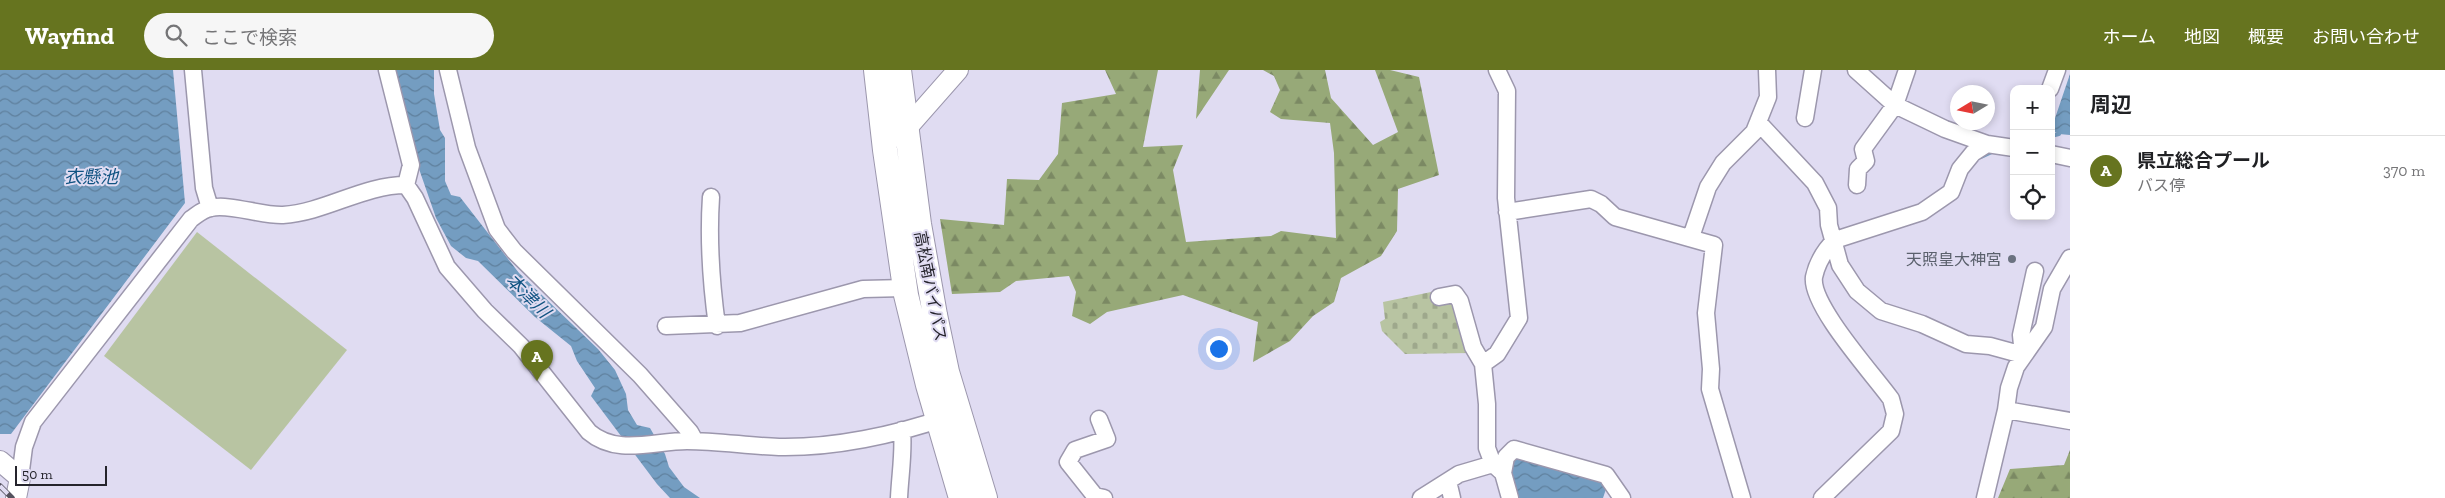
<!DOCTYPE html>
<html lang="ja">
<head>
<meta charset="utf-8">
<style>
	body { margin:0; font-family:"Zilla Slab","Noto Sans JP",serif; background:#f6f6f6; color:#202124 }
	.controls { position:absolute; right:15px; top:15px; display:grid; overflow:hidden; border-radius:10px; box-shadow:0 2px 8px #0003 }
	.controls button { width:45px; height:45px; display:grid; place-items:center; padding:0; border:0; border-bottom:1px solid #e0e0e0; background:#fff; color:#202124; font:25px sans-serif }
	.compass { position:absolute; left:1950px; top:15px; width:45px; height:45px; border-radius:50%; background:#fff; box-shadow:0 2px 8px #0003; rotate:260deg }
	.scale { position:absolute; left:15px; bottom:12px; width:92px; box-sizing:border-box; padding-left:5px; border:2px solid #25242c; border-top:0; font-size:14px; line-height:18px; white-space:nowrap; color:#25242c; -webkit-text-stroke:4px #e0dcf2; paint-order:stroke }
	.you { position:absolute; left:1218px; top:278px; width:18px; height:18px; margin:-12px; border:4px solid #fff; border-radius:50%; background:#1a73e8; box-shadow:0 0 0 8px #1a73e833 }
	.badge { display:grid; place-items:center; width:32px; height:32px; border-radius:50%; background:#66741f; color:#fff; font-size:16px; font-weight:700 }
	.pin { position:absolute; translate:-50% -41px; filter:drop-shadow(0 1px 2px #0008) }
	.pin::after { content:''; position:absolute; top:26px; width:18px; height:15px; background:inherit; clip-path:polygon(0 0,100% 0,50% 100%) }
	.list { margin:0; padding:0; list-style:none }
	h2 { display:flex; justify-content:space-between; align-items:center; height:65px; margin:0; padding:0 20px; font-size:21px }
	h2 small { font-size:16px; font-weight:400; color:#757577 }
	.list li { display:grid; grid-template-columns:32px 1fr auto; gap:15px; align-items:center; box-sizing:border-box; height:70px; padding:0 20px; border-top:1px solid #e0e0e0 }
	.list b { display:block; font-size:19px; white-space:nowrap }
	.list p { margin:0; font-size:16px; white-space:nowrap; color:#757577 }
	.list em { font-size:16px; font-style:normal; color:#757577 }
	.icon { flex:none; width:28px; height:28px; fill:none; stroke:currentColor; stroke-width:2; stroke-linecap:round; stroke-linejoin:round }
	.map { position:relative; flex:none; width:2070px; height:428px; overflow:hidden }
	header { display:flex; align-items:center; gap:30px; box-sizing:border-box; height:70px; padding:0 25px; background:#66741f; color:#fff }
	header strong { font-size:24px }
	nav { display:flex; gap:28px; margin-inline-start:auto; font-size:18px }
	.search { width:350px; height:45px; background:#f6f6f6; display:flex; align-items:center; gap:12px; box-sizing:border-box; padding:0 18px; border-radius:28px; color:#757577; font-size:19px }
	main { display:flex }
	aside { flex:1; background:#fff }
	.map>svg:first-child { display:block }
	.forest { fill:url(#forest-firs) }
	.cemetery { fill:url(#cemetery-stones) }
	.pitch { fill:#b8c4a2 }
	.water { fill:url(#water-waves) }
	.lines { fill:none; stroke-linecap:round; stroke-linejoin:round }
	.stream { stroke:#749dc1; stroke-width:4 }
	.minor-casing { stroke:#9c97ad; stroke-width:19 }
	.major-casing { stroke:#9c97ad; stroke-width:22 }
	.highway-casing { stroke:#9c97ad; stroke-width:26 }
	.minor { stroke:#fff; stroke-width:16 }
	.major { stroke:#fff; stroke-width:20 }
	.highway { stroke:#fff; stroke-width:24 }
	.rail-casing { stroke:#54525e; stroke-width:5.5 }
	.rail { stroke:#e0dcf2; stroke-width:4; stroke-dasharray:11; stroke-linecap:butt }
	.worship-dot { fill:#6b7280; stroke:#e0dcf2; stroke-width:2 }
	.labels { text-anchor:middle; stroke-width:4; stroke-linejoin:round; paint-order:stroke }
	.worship-label { font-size:16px; fill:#5b616d; stroke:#e0dcf2; text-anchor:end }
	.street-label { font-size:16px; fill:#25242c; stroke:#e0dcf2 }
	.water-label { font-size:18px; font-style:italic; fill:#105382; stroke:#e0dcf2 }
</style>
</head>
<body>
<header>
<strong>Wayfind</strong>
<div class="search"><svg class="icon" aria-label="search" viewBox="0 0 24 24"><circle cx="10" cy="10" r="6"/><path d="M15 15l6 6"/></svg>ここで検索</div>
<nav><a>ホーム</a><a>地図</a><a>概要</a><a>お問い合わせ</a></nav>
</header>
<main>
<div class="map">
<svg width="2070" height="428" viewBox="0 0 2070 428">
	<defs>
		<pattern id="forest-firs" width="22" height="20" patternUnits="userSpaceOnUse" patternTransform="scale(1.25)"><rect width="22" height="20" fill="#97a978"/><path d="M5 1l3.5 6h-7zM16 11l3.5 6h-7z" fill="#7b8963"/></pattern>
		<pattern id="cemetery-stones" width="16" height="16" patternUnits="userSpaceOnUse" patternTransform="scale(1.25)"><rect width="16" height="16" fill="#b8c4a2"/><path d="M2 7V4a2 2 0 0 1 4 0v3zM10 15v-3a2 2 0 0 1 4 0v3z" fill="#9ea88c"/></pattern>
		<pattern id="water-waves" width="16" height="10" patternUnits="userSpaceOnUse" patternTransform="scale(1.25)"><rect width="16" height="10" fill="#749dc1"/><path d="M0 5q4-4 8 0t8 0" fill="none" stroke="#5f809d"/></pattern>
	</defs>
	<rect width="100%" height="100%" fill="#e0dcf2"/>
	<path class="forest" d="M 1105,0 L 1158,0 L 1143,77 L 1183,75 L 1173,100 L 1186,172 L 1271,166 L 1281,161 L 1336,168 L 1334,83 L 1330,53 L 1281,49 L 1270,42 L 1280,20 L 1274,6 L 1263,0 L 1325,0 L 1331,28 L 1373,75 L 1398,62 L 1375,0 L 1390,0 L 1419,7 L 1439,105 L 1398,119 L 1397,161 L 1381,186 L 1341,208 L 1334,232 L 1313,246 L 1290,271 L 1253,292 L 1258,252 L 1183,225 L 1107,242 L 1090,254 L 1072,246 L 1076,222 L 1069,206 L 1016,211 L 1000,222 L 952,224 L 940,149 L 1004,155 L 1007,109 L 1039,110 L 1058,84 L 1062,33 L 1116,24 Z
		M 1200,0 L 1229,0 L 1196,49 Z
		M 2070,380 L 2070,428 L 1998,428 L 2010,399 L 2064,395 Z"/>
	<path class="cemetery" d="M 1455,217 L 1471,283 L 1405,284 L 1382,261 L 1380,252 L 1385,249 L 1383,232 Z"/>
	<path class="pitch" d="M 197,162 L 347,280 L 251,400 L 104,286 Z"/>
	<path class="water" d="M 0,0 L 173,0 L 185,133 L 11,364 L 0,364 Z
		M 394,0 L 434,0 L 434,24 L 440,60 L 445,68 L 445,111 L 451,125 L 460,127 L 519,203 L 598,279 L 615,300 L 626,324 L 628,340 L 637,355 L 650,358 L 665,384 L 669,397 L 684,417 L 700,428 L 670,428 L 657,414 L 591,326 L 595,318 L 577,291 L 571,276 L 535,247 L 478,191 L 466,188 L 451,176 L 436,148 L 418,96 Z
		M 2070,4 L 2070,65 L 2059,64 L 2051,60 Z
		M 1519,387 L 1602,412 L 1606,419 L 1603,428 L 1518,428 L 1511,408 L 1514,390 Z"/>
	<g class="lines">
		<path class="stream" d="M 2051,66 L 2059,64
			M 1981,87 L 1994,81"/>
		<g class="minor-casing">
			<path id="minor" d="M 193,0 L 204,118 L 210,138
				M 387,0 L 411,95 L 406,115
				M 448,0 L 467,78 L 497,159 L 514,181 L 640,305 L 690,362 L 695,371
				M 1497,0 L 1507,21 L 1506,128 L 1519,248 L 1497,284 L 1483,294 L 1487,334 L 1487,378 L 1493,394 L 1503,403 L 1510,428
				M 2050,19 L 2057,0
				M 1805,48 L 1813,0
				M 1758,52 L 1815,113 L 1828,138 L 1829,155 L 1840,195 L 1857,221 L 1881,241 L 1922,254 L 1966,274 L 1990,276 L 2023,285 L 2021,265 L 2035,201
				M 1987,74 L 2014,78
				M 2051,84 L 2070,88
				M 1857,115 L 1858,99 L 1866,91 L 1863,79 L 1895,35 L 1907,0
				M 711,127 C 708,171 711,212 717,256
				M 1507,142 L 1591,129 L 1601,134 L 1615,147 L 1714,175 L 1706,243 L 1711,299 L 1710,319 L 1742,428
				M 1691,167 L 1708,117 L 1723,93 L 1754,62 L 1768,27 L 1767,0
				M 2070,188 L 2052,219 L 2044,257 L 2016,297 L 2009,318 L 2006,340 L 2070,351
				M 1439,227 L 1455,224 L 1460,231 L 1473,277 L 1483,294
				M 666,256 L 740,253 L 863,219 L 905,218
				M 1099,349 L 1107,369 L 1075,380 L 1068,392 L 1095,426 L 1104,428
				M 1503,403 L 1506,387 L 1514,379 L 1606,405 L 1622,428
				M 20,408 L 24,377 L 33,352 L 191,149 C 197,145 203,139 211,138 C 228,133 262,146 283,145 C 326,142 363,115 406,115 L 415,128 L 447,197 L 485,241 L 521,276 L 589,362 C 617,386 654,371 687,371 C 718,371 748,376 779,377 C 834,378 895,365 947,347
				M 1448,411 L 1452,428
				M 899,428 C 900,405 904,383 902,360
				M 1421,428 L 1459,404 L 1493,394
				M 1822,428 L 1891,361 L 1895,344 L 1891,329 C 1873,304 1810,235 1814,207 C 1817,193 1825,180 1835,170 L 1922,142 L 1951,122 L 1960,99 L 1973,83 L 1987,74 L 1945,59 L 1895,35 L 1856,0
				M 1985,428 L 2006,340"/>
		</g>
		<g class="major-casing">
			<path id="major" d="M 899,67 L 958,0
				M 0,391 L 20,408 L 16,428"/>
		</g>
		<g class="highway-casing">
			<path id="highway" d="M 876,0 L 885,80 L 906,225 L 928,315 L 961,428
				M 899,0 L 919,154 L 935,245 L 947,302 L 985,428"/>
		</g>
		<use href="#minor" class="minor"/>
		<use href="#major" class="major"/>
		<use href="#highway" class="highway"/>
		<g class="rail-casing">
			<path id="rail" d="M 0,416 L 12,428"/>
		</g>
		<use href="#rail" class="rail"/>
	</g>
	<circle class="worship-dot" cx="2012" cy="189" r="5"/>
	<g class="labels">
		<g class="worship-label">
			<text x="2002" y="195">天照皇大神宮</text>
		</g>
		<g class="street-label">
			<text transform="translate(931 216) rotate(79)" y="6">高松南バイパス</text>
		</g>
		<g class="water-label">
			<text x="91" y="113">衣懸池</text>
			<text transform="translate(528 226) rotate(45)" y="6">本津川</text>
		</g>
	</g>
</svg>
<div class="controls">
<button>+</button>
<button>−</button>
<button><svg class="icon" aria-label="locate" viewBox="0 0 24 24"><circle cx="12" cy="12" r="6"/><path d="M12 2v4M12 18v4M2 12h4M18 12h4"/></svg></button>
</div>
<svg class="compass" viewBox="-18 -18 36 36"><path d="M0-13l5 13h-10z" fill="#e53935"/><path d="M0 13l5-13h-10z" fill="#757577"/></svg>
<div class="scale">50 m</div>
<div class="you"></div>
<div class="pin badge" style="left:537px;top:311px">A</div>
</div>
<aside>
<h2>周辺<small></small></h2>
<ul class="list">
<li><span class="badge">A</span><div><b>県立総合プール</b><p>バス停</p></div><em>370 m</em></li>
</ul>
</aside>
</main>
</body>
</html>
